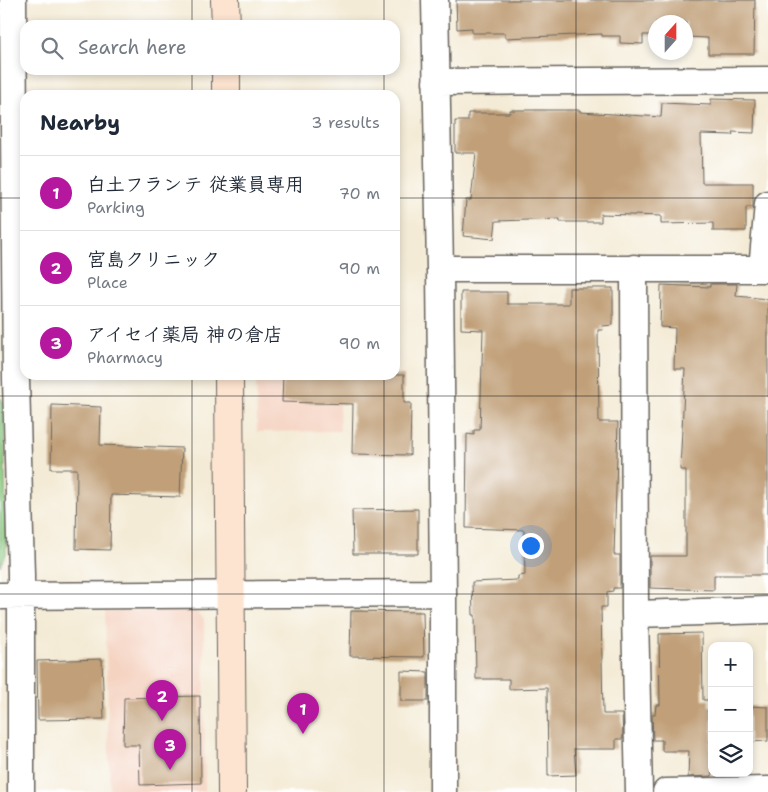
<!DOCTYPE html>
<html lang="en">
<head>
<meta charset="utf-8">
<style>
	body { margin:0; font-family:"Shantell Sans","Klee One",sans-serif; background:#f2f2f3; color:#1f2937 }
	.controls { position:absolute; right:15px; bottom:15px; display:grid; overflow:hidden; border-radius:10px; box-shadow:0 2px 8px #0003 }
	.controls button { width:45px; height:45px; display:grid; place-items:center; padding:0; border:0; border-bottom:1px solid #e0e1e3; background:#fff; color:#1f2937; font:25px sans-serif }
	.compass { position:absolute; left:648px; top:15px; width:45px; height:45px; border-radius:50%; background:#fff; box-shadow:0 2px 8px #0003; rotate:21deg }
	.you { position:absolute; left:530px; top:545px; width:18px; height:18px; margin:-12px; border:4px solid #fff; border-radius:50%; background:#1a73e8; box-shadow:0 0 0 8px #1a73e833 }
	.badge { display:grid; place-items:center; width:32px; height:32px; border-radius:50%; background:#b5179e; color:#fff; font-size:16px; font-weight:700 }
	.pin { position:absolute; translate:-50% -41px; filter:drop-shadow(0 1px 2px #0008) }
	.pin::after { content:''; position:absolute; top:26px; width:18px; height:15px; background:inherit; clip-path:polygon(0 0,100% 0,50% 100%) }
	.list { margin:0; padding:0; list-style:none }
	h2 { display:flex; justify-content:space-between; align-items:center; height:65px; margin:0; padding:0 20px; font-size:21px }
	h2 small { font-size:16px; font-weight:400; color:#747a83 }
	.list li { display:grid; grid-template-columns:32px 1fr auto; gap:15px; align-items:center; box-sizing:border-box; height:75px; padding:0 20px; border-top:1px solid #e0e1e3 }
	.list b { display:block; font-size:19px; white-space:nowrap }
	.list p { margin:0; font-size:16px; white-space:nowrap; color:#747a83 }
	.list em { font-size:16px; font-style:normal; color:#747a83 }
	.icon { flex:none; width:28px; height:28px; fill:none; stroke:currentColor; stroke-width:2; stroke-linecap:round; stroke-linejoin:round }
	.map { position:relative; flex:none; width:768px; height:792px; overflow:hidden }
	.search { position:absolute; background:#fff; box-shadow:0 2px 8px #0003; left:20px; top:20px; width:380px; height:55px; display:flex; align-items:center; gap:12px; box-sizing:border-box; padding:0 18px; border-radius:15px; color:#747a83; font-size:19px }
	.panel { position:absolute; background:#fff; box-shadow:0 2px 8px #0003; left:20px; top:90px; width:380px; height:290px; border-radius:15px }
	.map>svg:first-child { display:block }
	.built { fill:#f5d3c1 }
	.green { fill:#93d389; stroke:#587852 }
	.building { fill:#c1a079 }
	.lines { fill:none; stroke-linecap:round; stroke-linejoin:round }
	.street-casing { stroke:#68645d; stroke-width:29 }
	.secondary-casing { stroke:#68645d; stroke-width:30 }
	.street { stroke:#fff; stroke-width:26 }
	.secondary { stroke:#fde4d0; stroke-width:28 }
	.grid { fill:none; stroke:#1c1c1c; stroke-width:1; stroke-opacity:0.55 }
</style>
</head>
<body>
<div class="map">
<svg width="768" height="792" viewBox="0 0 768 792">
	<rect width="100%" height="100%" fill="#fff"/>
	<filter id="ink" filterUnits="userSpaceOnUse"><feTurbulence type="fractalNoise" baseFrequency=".02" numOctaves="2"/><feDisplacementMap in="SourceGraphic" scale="10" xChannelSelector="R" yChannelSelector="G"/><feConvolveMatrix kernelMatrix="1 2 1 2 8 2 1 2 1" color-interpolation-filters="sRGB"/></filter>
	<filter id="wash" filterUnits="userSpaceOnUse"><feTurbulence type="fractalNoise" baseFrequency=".0096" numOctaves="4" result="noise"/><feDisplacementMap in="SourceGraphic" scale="20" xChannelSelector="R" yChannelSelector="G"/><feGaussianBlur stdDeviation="1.12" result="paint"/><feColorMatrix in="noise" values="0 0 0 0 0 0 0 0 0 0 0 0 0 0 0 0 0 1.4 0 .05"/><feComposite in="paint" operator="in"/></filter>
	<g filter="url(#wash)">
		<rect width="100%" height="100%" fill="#f4ebd6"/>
		<path class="built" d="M 256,375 L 338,375 L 340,431 L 257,432 Z
			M 194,610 L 204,619 L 205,792 L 110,792 L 105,611 Z"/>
		<path class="green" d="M 0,397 L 4,403 L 6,554 L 0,566 Z"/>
		<g id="blocks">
			<path class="building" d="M 456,0 L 755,0 L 754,54 L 708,54 L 708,38 L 686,37 L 686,22 L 656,22 L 656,35 L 643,35 L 643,44 L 620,43 L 620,36 L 602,36 L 602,34 L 505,38 L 505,33 L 472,33 L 472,28 L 457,29 Z
				M 711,99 L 755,100 L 754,133 L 732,132 L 733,135 L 701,134 L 702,183 L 753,183 L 753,207 L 746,207 L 746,231 L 713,231 L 713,223 L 661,224 L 661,216 L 601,214 L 601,222 L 560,222 L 560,219 L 496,221 L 494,239 L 463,236 L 466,200 L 471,200 L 476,153 L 455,153 L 455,121 L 468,121 L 468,113 L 510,113 L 510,110 L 580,110 L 580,112 L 661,117 L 662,103 L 711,105 Z
				M 710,284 L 737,284 L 736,296 L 768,299 L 768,575 L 714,575 L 714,590 L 650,588 L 650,556 L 686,556 L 686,470 L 680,470 L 685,369 L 674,369 L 675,328 L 660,327 L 661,285 L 710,287 Z
				M 569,288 L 613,288 L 613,325 L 602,326 L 603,330 L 598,330 L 599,422 L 618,422 L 614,555 L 620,555 L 620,588 L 613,588 L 613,591 L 607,592 L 607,607 L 601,607 L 603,714 L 622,714 L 623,739 L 616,739 L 616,749 L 574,749 L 576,775 L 548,776 L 547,688 L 509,689 L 509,679 L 476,679 L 475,615 L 473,615 L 472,582 L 518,580 L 518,576 L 525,575 L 524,530 L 466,528 L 467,434 L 474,435 L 474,430 L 480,430 L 483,330 L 461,329 L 461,292 L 507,292 L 507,304 L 569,304 Z
				M 283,375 L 404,375 L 404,403 L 411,403 L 410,455 L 352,454 L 353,404 L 282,402 Z
				M 52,405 L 101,407 L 100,445 L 182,448 L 180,497 L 111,495 L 110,550 L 76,549 L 77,469 L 51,469 Z
				M 418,509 L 418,554 L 353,554 L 352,510 Z
				M 351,611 L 423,612 L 424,657 L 350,656 Z
				M 702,633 L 703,700 L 709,700 L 709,706 L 712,706 L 712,742 L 710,742 L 712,776 L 688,777 L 689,751 L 662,751 L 662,740 L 653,740 L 652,714 L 655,714 L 656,705 L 660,705 L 659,634 Z
				M 102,659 L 104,719 L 38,720 L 37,661 Z
				M 401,671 L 428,672 L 428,701 L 401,701 Z
				M 200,696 L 201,783 L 140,785 L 139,745 L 123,745 L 124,698 Z
				M 749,706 L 768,707 L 768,741 L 749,742 Z"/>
		</g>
	</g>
	<g filter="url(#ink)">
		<use href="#blocks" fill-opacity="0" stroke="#68645d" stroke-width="1"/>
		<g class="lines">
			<g class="street-casing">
				<path id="street" d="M 13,0 L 16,379 L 21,575 L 21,792
					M 435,0 L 440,269 L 443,593 L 443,792
					M 436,82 L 768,80
					M 634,268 L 635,614 L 639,792
					M 440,269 L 768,269
					M 762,269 L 768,204
					M 0,596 L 443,593
					M 635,614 L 768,610
					M 666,792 L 768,790"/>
			</g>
			<g class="secondary-casing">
				<path id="secondary" d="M 225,0 L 226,25
					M 226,70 L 226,95
					M 229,375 L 232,792"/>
			</g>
			<use href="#street" class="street"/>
			<use href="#secondary" class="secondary"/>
		</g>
	</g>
	<path class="grid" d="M 192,0 L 192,25M 384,0 L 384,25M 576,0 L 576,792M 192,70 L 192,95M 384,70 L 384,95M 0,198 L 25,198M 395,198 L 768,198M 192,375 L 192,792M 384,375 L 384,792M 0,396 L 768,396M 0,594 L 768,594"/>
</svg>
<div class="controls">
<button>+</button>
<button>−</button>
<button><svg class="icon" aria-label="layers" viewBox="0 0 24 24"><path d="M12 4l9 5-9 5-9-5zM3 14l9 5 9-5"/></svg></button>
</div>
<svg class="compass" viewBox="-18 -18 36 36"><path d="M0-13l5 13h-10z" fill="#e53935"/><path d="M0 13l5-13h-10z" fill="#747a83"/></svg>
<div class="you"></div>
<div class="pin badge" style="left:303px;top:734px">1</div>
<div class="pin badge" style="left:162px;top:721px">2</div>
<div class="pin badge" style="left:170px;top:770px">3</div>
<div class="search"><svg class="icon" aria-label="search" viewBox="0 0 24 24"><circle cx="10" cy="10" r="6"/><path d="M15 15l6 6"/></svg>Search here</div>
<section class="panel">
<h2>Nearby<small>3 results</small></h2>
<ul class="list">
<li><span class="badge">1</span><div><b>白土フランテ 従業員専用</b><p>Parking</p></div><em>70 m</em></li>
<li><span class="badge">2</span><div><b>宮島クリニック</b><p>Place</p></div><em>90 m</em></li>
<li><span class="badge">3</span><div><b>アイセイ薬局 神の倉店</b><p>Pharmacy</p></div><em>90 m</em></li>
</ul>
</section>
</div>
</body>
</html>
